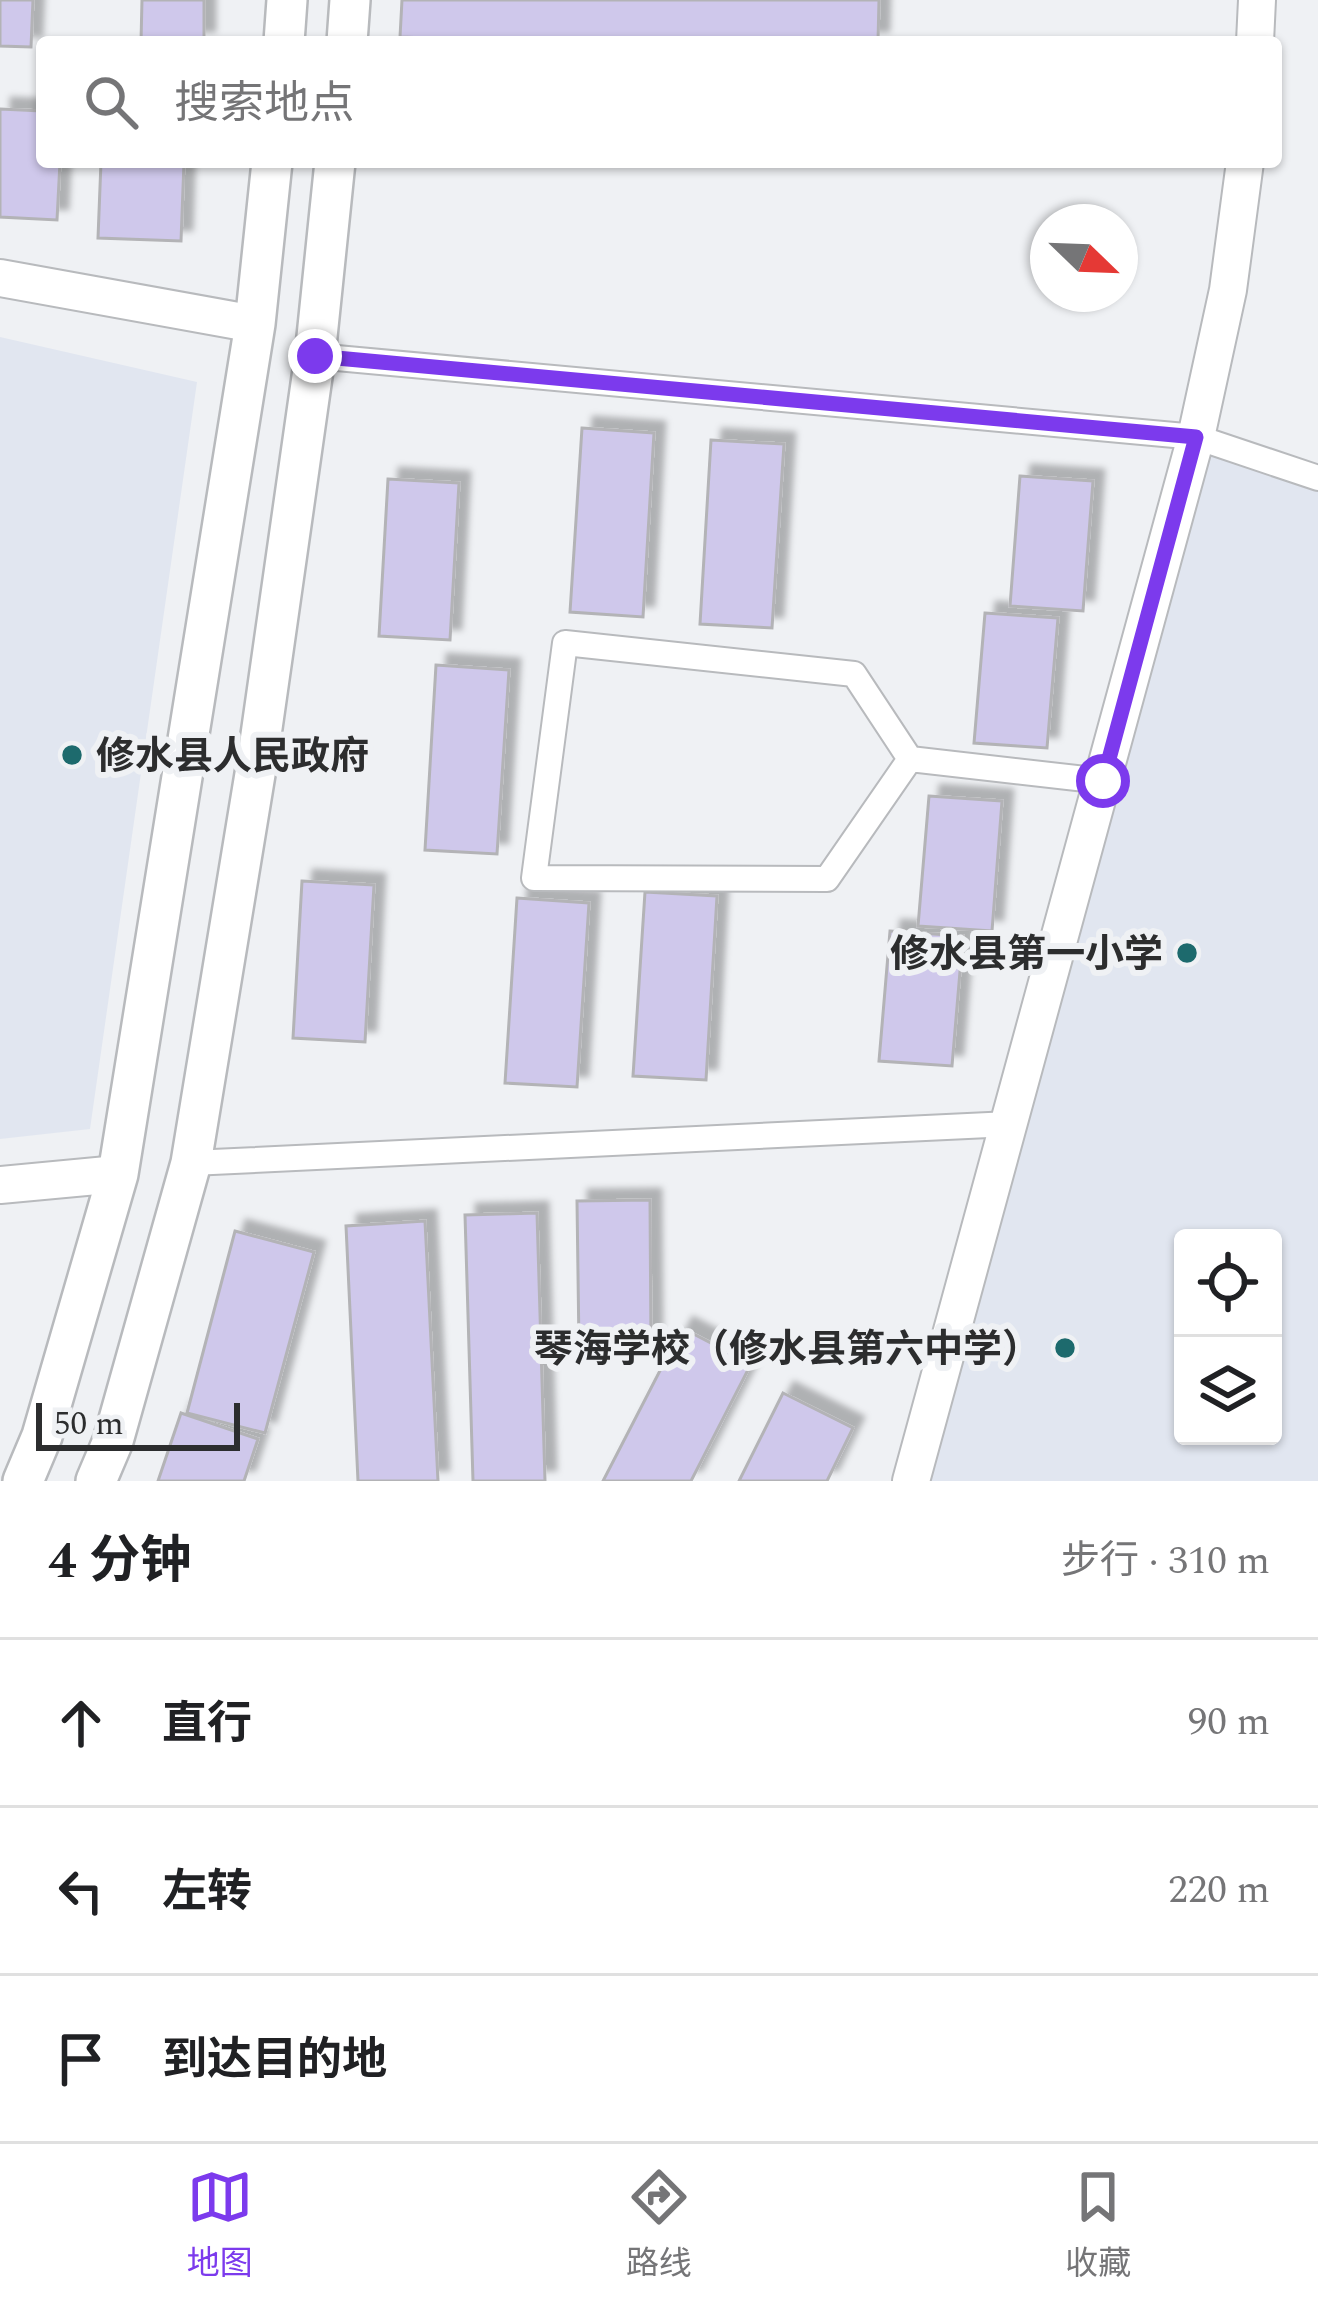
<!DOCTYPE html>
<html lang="zh">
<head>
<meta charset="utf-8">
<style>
	body { margin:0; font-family:Spectral,"Noto Sans SC",serif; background:#f6f6f6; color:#202124 }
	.controls { position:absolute; right:36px; bottom:36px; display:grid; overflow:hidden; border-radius:12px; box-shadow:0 3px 9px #0004 }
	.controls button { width:108px; height:108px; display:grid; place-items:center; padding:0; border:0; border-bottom:3px solid #e0e0e0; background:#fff; color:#202124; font:60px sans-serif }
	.compass { position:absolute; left:1030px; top:204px; width:108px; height:108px; border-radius:50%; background:#fff; box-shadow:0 3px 9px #0004; rotate:113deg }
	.scale { position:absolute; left:36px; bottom:30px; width:204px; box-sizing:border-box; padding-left:12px; border:6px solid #2c2d2e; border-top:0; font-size:33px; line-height:42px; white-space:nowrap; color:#2c2d2e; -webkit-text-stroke:9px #eff1f4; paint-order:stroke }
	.stop { position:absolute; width:36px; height:36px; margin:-27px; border:9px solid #7c3aed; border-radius:50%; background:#fff }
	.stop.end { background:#7c3aed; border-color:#fff; box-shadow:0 3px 12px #0008 }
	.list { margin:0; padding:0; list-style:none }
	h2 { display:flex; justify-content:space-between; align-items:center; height:156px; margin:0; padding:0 48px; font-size:51px }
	h2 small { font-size:39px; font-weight:400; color:#757577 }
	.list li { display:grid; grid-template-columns:78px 1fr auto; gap:36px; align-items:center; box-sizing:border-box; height:168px; padding:0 48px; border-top:3px solid #e0e0e0 }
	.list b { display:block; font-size:45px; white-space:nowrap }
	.list em { font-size:39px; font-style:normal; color:#757577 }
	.icon { flex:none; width:66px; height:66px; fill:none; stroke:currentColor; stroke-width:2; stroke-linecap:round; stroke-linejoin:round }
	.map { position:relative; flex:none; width:1318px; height:1481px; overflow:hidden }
	.search { position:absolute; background:#fff; box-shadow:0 3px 9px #0004; left:36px; right:36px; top:36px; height:132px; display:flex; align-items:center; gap:30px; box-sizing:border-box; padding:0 42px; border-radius:12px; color:#757577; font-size:45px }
	.sheet { height:660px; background:#fff }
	nav { display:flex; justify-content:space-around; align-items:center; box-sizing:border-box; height:168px; border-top:3px solid #e0e0e0; background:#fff; font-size:33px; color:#757577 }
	nav a { display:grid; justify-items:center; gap:6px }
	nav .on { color:#7c3aed }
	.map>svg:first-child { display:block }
	.built { fill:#e1e6f0; fill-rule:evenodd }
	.building { fill:#cfc8eb; stroke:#b3b3b6; stroke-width:3; filter:url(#shadow) }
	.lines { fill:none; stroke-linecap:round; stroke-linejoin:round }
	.street-casing { stroke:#b8babd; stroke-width:28 }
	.secondary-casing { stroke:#b8babd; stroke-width:40 }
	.primary-casing { stroke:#b8babd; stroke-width:44 }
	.street { stroke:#fff; stroke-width:24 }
	.secondary { stroke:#fff; stroke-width:36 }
	.primary { stroke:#fff; stroke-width:39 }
	.route { stroke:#7c3aed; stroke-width:15 }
	.poi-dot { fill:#1d6a6d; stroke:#eff1f4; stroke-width:4.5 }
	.labels { text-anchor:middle; stroke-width:12; stroke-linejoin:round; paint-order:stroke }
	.poi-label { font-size:39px; font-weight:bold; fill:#2c2d2e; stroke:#eff1f4; text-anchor:end }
</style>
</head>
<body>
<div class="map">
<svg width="1318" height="1481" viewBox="0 0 1318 1481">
	<defs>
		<filter id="shadow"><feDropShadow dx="11" dy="-11" stdDeviation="3" flood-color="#0004"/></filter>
	</defs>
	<rect width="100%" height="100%" fill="#eff1f4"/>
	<path class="built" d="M 0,337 L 197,382 L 90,1129 L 0,1139 Z
		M 1196,437 L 1318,478 L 1318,1481 L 911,1481 ZM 1183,1238 L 1273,1238 L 1273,1436 L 1183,1436 Z"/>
	<path class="building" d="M 0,0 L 33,0 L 31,47 L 0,46 Z
		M 142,0 L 204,0 L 204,42 L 141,42 Z
		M 402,0 L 879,0 L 878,42 L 534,42 L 400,37 Z
		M 0,109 L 42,111 L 42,162 L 60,162 L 57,220 L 0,217 Z
		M 101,162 L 184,162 L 181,241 L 98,238 Z
		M 582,428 L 654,433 L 643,617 L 570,612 Z
		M 711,440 L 784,444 L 772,628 L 700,624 Z
		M 1020,476 L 1093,481 L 1083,611 L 1010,606 Z
		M 388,479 L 459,483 L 450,640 L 379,636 Z
		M 985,613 L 1058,618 L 1047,748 L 974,743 Z
		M 436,665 L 509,670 L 497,854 L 425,850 Z
		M 929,796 L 1002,801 L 992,931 L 918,926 Z
		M 302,881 L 374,885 L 365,1042 L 293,1038 Z
		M 645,892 L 717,896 L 706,1080 L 633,1076 Z
		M 517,898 L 589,903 L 577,1087 L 505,1083 Z
		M 890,931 L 963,936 L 952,1066 L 879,1061 Z
		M 650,1200 L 651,1346 L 579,1347 L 577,1201 Z
		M 537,1213 L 545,1481 L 473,1481 L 465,1215 Z
		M 425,1221 L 438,1481 L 358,1481 L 346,1226 Z
		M 235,1231 L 314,1252 L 265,1433 L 187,1413 Z
		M 682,1328 L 751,1364 L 691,1481 L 603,1481 Z
		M 783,1393 L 853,1428 L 827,1481 L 739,1481 Z
		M 181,1413 L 258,1439 L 244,1481 L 158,1481 Z"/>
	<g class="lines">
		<g class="street-casing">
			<path id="street" d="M 315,356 L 1196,437 L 1318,478
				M 910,759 L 827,879 L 534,878 L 565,643 L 854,674 L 910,759 L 1103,781
				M 191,1163 L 1010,1124"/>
		</g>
		<g class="secondary-casing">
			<path id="secondary" d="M 1255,42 L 1257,0
				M 0,278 L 255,324
				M 0,1185 L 118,1174
				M 911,1481 L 1196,437 L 1228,290 L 1245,162"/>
		</g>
		<g class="primary-casing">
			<path id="primary" d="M 284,42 L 287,0
				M 347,42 L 350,0
				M 23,1481 L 42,1436 L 118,1174 L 255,324 L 272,162
				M 96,1481 L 113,1441 L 191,1163 L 258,756 L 315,356 L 335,162"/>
		</g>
		<use href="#street" class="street"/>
		<use href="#secondary" class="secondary"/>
		<use href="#primary" class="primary"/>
	</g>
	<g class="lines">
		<path class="route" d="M 315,356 L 1196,437 L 1103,781"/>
	</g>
	<g class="poi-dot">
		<circle cx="72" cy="755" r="12"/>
		<circle cx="1187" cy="953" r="12"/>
		<circle cx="1065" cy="1348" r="12"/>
	</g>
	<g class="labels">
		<g class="poi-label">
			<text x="96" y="769" text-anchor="start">修水县人民政府</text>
			<text x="1163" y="967">修水县第一小学</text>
			<text x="1041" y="1362">琴海学校（修水县第六中学）</text>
		</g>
	</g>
</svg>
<div class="controls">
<button><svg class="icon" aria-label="locate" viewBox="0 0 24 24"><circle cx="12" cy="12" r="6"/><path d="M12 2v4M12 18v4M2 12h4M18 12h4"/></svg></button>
<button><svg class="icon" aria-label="layers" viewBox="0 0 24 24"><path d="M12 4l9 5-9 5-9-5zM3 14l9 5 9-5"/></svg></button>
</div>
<svg class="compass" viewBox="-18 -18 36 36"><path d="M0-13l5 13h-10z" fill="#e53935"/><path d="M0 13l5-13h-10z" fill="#757577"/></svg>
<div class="scale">50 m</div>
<div class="stop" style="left:1103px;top:781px"></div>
<div class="stop end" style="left:315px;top:356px"></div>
<div class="search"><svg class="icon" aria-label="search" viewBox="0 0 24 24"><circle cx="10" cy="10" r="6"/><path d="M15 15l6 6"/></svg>搜索地点</div>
</div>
<section class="sheet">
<h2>4 分钟<small>步行 · 310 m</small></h2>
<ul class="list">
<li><svg class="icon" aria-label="ahead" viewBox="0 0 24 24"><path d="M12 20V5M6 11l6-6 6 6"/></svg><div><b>直行</b></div><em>90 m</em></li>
<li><svg class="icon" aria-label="left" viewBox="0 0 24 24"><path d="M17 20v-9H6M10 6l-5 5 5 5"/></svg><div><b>左转</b></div><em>220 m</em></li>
<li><svg class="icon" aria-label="arrive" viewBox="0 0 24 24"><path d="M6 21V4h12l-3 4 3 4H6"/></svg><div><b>到达目的地</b></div></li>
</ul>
</section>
<nav>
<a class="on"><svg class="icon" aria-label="map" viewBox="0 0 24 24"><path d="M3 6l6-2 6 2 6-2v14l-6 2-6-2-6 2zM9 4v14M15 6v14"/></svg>地图</a>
<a><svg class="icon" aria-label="directions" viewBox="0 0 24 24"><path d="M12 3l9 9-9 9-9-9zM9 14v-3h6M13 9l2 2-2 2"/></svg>路线</a>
<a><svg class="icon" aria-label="saved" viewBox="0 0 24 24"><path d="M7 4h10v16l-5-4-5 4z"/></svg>收藏</a>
</nav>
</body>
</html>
